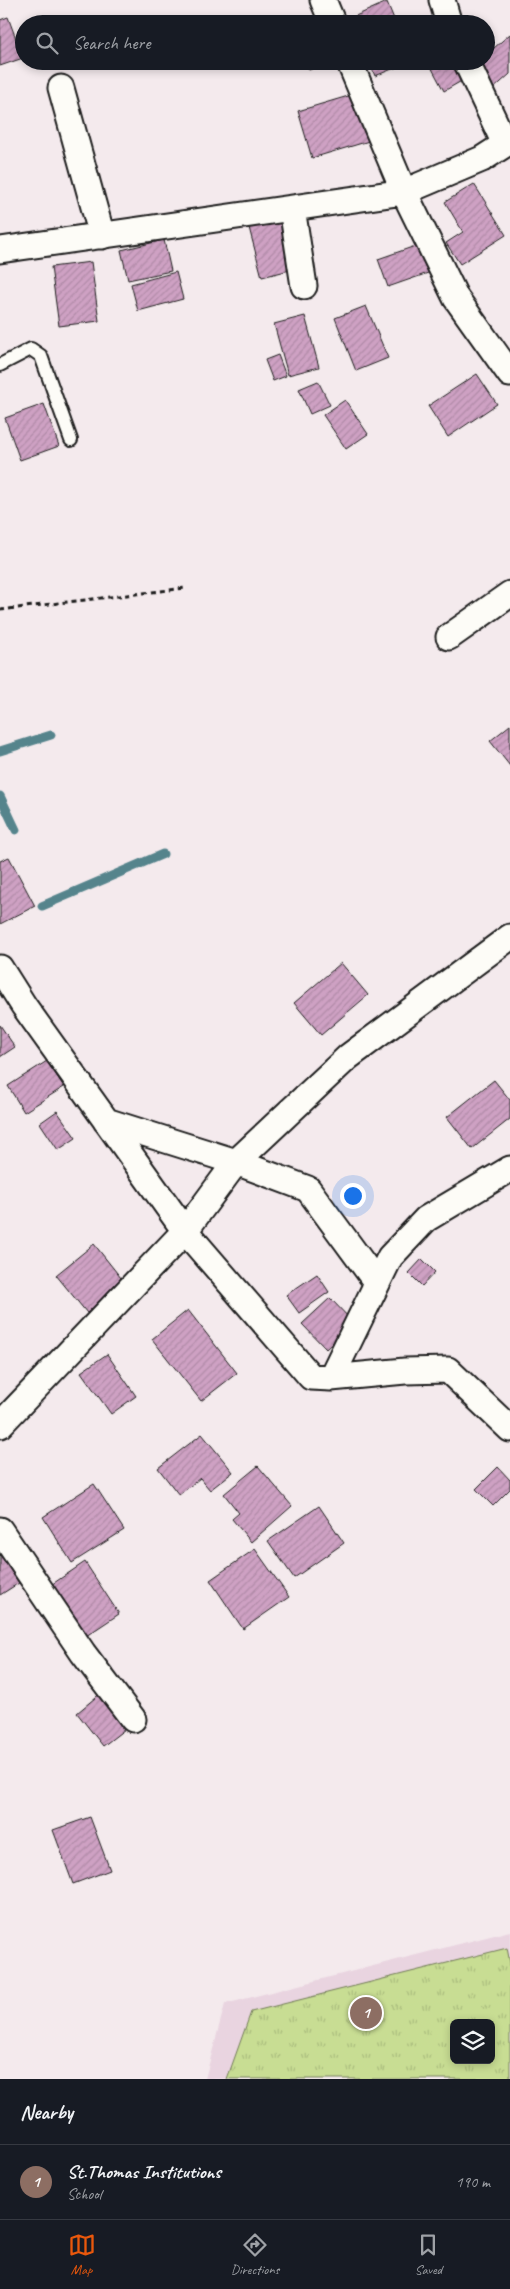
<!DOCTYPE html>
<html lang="en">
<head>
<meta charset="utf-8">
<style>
	body { margin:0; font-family:Caveat,sans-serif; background:#20242c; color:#f1f3f6 }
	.controls { position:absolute; right:15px; bottom:15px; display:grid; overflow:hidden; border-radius:8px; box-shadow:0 2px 8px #0003 }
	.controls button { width:45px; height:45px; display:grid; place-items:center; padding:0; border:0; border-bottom:1px solid #363941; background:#171b24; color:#f1f3f6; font:25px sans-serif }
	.you { position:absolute; left:352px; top:1195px; width:18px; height:18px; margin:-12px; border:4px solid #fff; border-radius:50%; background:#1a73e8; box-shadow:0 0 0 8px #1a73e833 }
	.badge { display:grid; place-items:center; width:32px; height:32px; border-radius:50%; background:#ea580c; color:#fff; font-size:16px; font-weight:700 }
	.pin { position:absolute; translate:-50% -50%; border:2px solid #fff; box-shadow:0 1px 5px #0006 }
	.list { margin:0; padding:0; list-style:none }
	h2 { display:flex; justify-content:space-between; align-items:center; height:65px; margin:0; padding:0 20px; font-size:21px }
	h2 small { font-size:16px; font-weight:400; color:#9ea1a6 }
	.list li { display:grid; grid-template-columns:32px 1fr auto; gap:15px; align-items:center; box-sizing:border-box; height:75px; padding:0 20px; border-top:1px solid #363941 }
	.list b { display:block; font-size:19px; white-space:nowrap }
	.list p { margin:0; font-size:16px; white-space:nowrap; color:#9ea1a6 }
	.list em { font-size:16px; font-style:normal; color:#9ea1a6 }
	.icon { flex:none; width:28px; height:28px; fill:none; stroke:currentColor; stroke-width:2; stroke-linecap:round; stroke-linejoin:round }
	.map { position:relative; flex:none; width:510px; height:2079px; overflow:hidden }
	.search { position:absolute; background:#171b24; box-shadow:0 2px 8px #0003; left:15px; right:15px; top:15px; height:55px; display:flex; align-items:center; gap:12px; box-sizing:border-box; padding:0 18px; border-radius:28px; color:#9ea1a6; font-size:19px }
	.sheet { height:140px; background:#171b24 }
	nav { display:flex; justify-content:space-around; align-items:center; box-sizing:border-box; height:70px; border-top:1px solid #363941; background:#171b24; font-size:14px; color:#9ea1a6 }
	nav a { display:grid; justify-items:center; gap:2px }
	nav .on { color:#ea580c }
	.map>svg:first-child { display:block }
	.built { fill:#e9d4e0; fill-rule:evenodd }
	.grass { fill:url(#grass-tufts); stroke:#727c58; fill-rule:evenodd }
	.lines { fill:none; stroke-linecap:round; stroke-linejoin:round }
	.stream { stroke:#55848c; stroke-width:9 }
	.building { fill:url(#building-hatch); stroke:#1c1c1c }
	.lane-casing { stroke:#1c1c1c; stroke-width:16 }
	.street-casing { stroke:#1c1c1c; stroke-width:29 }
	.path { stroke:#1c1c1c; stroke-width:3; stroke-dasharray:5 4; stroke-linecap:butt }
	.lane { stroke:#fdfcf7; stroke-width:12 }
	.street { stroke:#fdfcf7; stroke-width:25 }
</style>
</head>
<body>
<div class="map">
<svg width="510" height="2079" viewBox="0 0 510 2079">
	<defs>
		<pattern id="grass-tufts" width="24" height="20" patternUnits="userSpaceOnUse" patternTransform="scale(1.25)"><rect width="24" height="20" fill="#c8dd93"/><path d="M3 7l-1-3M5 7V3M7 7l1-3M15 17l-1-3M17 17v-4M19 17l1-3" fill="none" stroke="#abbd7e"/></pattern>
		<pattern id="building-hatch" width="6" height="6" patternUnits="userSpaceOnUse" patternTransform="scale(1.25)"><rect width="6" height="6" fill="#cea1c3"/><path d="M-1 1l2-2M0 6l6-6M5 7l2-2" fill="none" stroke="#b08aa7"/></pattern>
	</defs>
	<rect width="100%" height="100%" fill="#f4eaed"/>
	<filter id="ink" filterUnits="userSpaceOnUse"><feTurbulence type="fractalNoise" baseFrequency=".02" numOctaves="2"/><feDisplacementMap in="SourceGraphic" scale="10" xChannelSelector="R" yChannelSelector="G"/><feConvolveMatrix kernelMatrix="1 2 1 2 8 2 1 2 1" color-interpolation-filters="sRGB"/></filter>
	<g filter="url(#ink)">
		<path class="built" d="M 510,1931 L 510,2079 L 205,2079 L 225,2004 ZM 454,2023 L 491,2023 L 491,2060 L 454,2060 Z"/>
		<path class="grass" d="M 507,1948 L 510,1963 L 510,2079 L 227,2079 L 251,2012 ZM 454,2023 L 491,2023 L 491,2060 L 454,2060 Z"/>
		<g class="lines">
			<path class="stream" d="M 0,751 L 51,735
				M 0,796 L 16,830
				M 42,906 L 163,854"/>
		</g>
		<path class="building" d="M 387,2 L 396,24 L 353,24 L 351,18 Z
			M 8,17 L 23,58 L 0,66 L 0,20 Z
			M 510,34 L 510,74 L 491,91 L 479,61 L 486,61 L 486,55 Z
			M 305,61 L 330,61 L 309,70 Z
			M 369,61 L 412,61 L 375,76 Z
			M 428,61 L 456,61 L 465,79 L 444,91 Z
			M 355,94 L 369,141 L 312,158 L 298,111 Z
			M 474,184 L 506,235 L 460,264 L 446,243 L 463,232 L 445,202 Z
			M 280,212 L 294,269 L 262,277 L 247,220 Z
			M 164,240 L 171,271 L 128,280 L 121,250 Z
			M 421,244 L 431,272 L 388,287 L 378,259 Z
			M 91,262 L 99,321 L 59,326 L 51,267 Z
			M 176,272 L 183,299 L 138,311 L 131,284 Z
			M 366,306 L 388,358 L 356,371 L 335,318 Z
			M 305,316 L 319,367 L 288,375 L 274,324 Z
			M 278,355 L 286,376 L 273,381 L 265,360 Z
			M 477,374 L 497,404 L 448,437 L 428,406 Z
			M 318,381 L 330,405 L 310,414 L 299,389 Z
			M 345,400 L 368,434 L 346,449 L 323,415 Z
			M 44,404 L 59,446 L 20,460 L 5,418 Z
			M 510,725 L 510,766 L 490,741 Z
			M 9,857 L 35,906 L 0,924 L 0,861 Z
			M 341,963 L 368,995 L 321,1035 L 294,1003 Z
			M 0,1025 L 15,1047 L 0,1057 Z
			M 47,1061 L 64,1087 L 24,1112 L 8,1086 Z
			M 494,1080 L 510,1100 L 510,1119 L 472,1149 L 447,1117 Z
			M 57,1111 L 76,1138 L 58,1150 L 40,1123 Z
			M 94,1244 L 125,1283 L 87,1313 L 56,1275 Z
			M 422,1259 L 435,1272 L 422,1286 L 409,1273 Z
			M 317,1274 L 329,1292 L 299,1313 L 286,1295 Z
			M 330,1298 L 354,1323 L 326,1349 L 302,1324 Z
			M 188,1310 L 237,1373 L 201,1401 L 152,1339 Z
			M 107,1354 L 136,1396 L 111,1414 L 81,1372 Z
			M 202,1434 L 233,1472 L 210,1490 L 200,1478 L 179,1495 L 158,1468 Z
			M 258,1466 L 292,1506 L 251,1542 L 232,1519 L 239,1513 L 224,1494 Z
			M 498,1467 L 510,1480 L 510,1489 L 493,1506 L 476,1489 Z
			M 94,1484 L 124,1530 L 72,1563 L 43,1517 Z
			M 319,1506 L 344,1543 L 294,1578 L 268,1541 Z
			M 255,1549 L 289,1597 L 243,1629 L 210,1580 Z
			M 0,1554 L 19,1583 L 0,1595 Z
			M 85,1562 L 119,1614 L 80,1640 L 45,1589 Z
			M 102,1692 L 129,1726 L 103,1746 L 77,1713 Z
			M 90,1817 L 110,1870 L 73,1884 L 53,1830 Z"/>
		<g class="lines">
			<g class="lane-casing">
				<path id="lane" d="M 0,365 L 31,349 L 41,356 L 71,440"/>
			</g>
			<g class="street-casing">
				<path id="street" d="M 323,0 L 333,24
					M 442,0 L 449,24
					M 349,61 L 404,192 L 456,298 L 510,374
					M 466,61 L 505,144
					M 61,88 L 102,236
					M 292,208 L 304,286
					M 0,250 L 404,192 L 482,159 L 510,141
					M 449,637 L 510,594
					M 0,968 L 24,1006 L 185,1231 L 311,1377 L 331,1378 L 405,1371 L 448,1370 L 510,1429
					M 106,1121 L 236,1162 L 308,1189 L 377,1283
					M 331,1378 L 390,1257 L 426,1219 L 510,1169
					M 0,1425 L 185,1231 L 236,1162 L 348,1057 L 510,937
					M 0,1530 L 83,1653 L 133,1719"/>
			</g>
			<path class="path" d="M 0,610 L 186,588"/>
			<use href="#lane" class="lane"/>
			<use href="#street" class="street"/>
		</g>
	</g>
</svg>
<div class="controls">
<button><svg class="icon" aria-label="layers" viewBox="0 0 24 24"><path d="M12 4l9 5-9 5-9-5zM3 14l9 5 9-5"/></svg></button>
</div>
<div class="you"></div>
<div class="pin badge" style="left:366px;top:2013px;background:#8d6e63">1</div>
<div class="search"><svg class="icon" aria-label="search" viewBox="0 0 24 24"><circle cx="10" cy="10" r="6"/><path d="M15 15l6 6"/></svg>Search here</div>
</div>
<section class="sheet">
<h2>Nearby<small></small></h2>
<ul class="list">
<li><span class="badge" style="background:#8d6e63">1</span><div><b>St.Thomas Institutions</b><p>School</p></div><em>190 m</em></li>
</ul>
</section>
<nav>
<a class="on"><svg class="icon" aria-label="map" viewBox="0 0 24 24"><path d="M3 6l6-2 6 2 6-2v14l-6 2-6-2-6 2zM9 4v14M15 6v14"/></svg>Map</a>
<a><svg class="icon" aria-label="directions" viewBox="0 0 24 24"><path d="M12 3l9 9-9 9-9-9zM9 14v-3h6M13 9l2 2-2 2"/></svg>Directions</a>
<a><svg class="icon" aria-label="saved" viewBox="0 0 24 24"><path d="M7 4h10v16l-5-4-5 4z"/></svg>Saved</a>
</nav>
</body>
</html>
